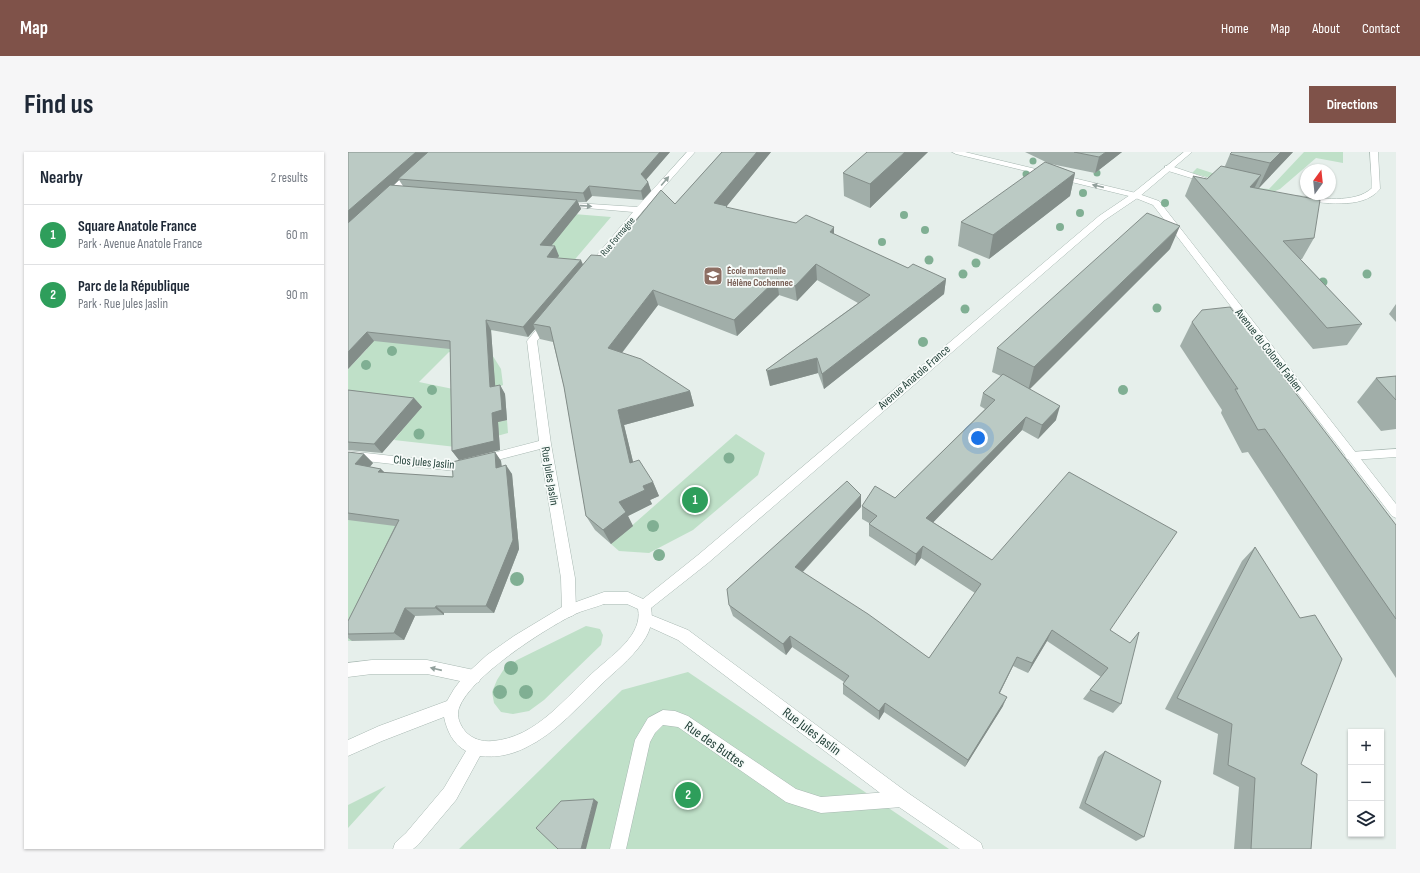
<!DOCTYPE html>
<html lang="en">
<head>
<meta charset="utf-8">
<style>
	body { margin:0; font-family:"Sofia Sans Condensed",sans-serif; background:#f6f6f7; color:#1f2937 }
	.controls { position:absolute; right:12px; bottom:12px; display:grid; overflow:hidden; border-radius:0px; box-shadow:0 1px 3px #0004 }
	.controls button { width:36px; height:36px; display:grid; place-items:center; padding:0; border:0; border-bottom:1px solid #e0e1e3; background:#fff; color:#1f2937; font:20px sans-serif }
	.compass { position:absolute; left:952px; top:12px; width:36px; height:36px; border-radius:50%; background:#fff; box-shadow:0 1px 3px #0004; rotate:15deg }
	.you { position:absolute; left:630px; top:286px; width:14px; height:14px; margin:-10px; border:3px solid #fff; border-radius:50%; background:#1a73e8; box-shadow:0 0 0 6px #1a73e833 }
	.badge { display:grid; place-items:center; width:26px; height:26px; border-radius:50%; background:#7f5249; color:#fff; font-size:13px; font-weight:700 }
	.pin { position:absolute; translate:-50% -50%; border:2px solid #fff; box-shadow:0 1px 4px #0006 }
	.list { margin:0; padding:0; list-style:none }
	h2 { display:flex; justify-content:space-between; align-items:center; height:52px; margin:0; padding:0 16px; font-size:17px }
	h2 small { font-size:13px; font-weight:400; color:#747a83 }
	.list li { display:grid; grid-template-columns:26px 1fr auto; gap:12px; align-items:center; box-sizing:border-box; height:60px; padding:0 16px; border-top:1px solid #e0e1e3 }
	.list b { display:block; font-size:15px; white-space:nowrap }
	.list p { margin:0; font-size:13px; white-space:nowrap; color:#747a83 }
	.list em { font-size:13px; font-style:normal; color:#747a83 }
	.icon { flex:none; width:22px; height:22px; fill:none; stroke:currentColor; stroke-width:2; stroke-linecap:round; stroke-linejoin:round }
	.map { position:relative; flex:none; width:1048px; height:697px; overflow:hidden; border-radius:0px }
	header { display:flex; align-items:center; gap:24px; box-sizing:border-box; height:56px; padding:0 20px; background:#7f5249; color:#fff }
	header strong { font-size:19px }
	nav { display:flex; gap:22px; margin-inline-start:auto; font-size:14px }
	.intro { display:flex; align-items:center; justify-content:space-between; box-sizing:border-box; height:96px; padding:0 24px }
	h1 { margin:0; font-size:28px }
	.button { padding:10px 18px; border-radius:0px; background:#7f5249; color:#fff; font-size:14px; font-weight:700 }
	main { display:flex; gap:24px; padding:0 24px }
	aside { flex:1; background:#fff; border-radius:0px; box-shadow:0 1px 3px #0004 }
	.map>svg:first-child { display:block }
	.green { fill:#bfe0c8; fill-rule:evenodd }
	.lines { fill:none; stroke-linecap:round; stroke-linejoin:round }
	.service-casing { stroke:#a8b8b2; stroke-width:1 }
	.minor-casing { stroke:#a8b8b2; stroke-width:1 }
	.tertiary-casing { stroke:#a8b8b2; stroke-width:1 }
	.service { fill:#fff; fill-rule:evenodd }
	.minor { fill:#fff; fill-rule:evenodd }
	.tertiary { fill:#fff; fill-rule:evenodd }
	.tree { fill:#80af93 }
	.wall { fill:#a1aea9; fill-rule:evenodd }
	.shaded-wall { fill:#838d89 }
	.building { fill:#bbcac4; stroke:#838d89 }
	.oneway { fill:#92a09c }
	.labels { text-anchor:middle; stroke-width:3.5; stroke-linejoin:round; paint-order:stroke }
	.far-street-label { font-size:10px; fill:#24423a; stroke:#f7fbf9 }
	.far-education-label { font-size:10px; font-weight:bold; fill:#785e54; stroke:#f7fbf9; text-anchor:start }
	.street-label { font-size:12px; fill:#24423a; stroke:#f7fbf9 }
	.near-street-label { font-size:14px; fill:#24423a; stroke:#f7fbf9 }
</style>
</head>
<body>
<header>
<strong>Map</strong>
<nav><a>Home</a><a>Map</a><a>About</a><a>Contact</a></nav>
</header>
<div class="intro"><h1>Find us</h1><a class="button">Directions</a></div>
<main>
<aside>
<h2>Nearby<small>2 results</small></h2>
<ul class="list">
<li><span class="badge" style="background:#2e9e5b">1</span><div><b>Square Anatole France</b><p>Park · Avenue Anatole France</p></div><em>60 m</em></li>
<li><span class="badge" style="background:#2e9e5b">2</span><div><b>Parc de la République</b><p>Park · Rue Jules Jaslin</p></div><em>90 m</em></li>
</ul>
</aside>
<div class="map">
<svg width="1048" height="697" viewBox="0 0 1048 697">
	<rect width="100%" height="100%" fill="#e6efeb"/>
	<path class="green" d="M 956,0 L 995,0 L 995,11 L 968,6 L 932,37 L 925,40 L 914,40 L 844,21 L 849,16 L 910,36 L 921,37 Z
		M 213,61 L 263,65 L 223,112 L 197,103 L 205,92 Z
		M 147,174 L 133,192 L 143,201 L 153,217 L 155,233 L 147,236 L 150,279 L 150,270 L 159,268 L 160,281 L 108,295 L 46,288 L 73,255 L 0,256 L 0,217 L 19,197 L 0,187 ZM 101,200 L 132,207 L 105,237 L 71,230 Z
		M 388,282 L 417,301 L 410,323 L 345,378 L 301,401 L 271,399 L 263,392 Z
		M 114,322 L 167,353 L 171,397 L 138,399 L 4,489 L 0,489 L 0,368 L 93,326 Z
		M 238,474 L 252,477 L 255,483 L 253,493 L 196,548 L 181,559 L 165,562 L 153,560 L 146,551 L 144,540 L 149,528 L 156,517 L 169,508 Z
		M 340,520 L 601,697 L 111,697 L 274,538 Z
		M 38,634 L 0,676 L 0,653 Z"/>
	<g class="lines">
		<g class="service-casing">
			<path id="service" d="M 1022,0 L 1030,0 L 1032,37 C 1014,59 974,50 949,48 L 945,46 L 949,44 C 972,45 1006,53 1024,36 Z
				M 817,14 L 823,14 L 873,31 L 869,33 L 866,33 L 817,18 Z
				M 1048,297 L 1048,305 L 1003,308 L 999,307 L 997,304 L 999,301 L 1003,300 Z
				M 315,558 L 327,559 L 340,564 L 448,637 L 473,645 L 554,639 L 560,641 L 562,647 L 560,653 L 554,655 L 473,661 L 444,652 L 438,650 L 330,575 L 315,573 L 307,581 L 302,590 L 278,697 L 262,697 L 287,588 L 300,566 Z"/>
		</g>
		<g class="minor-casing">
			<path id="minor" d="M 85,0 L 93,0 L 42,47 L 36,47 L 36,43 L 53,26 Z
				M 339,0 L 347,0 L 294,60 L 245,119 L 239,119 L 238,117 L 239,115 L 285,60 L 215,54 L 211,52 L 212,50 L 289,55 Z
				M 604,0 L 617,0 L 788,41 L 811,49 L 1048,352 L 1048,366 L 1044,364 L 805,53 L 785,45 L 608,2 Z
				M 199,167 L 204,170 L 189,189 L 203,292 L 227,426 L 228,459 L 226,463 L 221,465 L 216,463 L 214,459 L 213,426 L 192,297 L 107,319 L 0,307 L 0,299 L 107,311 L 191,289 L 179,189 L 196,168 Z
				M 298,461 L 340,478 L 560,641 L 633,691 L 635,697 L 612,697 L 548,653 L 330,488 L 293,471 L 291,467 L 293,463 Z
				M 24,508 L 79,508 L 126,518 L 131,520 L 133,525 L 131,530 L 126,532 L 79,522 L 24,522 L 0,525 L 0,511 Z"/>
		</g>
		<g class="tertiary-casing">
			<path id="tertiary" d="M 836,0 L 844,0 L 791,45 L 757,68 L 360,411 L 303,456 C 305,467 303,476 298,485 C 288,502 272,515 258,528 C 232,552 209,581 177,596 C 163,603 147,606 132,604 L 108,648 L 70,693 L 65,697 L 45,697 L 47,691 L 58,681 L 96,636 L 118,599 C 105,592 99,579 96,565 L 34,589 L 0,604 L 0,588 L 31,574 L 99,549 L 106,537 L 115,525 L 139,503 L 166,484 L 214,455 L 256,440 L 280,440 L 295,447 L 350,403 L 751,64 L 785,41 ZM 256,452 L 279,452 L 290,457 C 295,482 266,502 249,517 C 218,544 189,586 144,589 C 134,590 124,587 117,579 C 112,573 108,564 111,556 C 122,525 195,478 225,463 C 235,458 246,456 256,452 Z"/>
		</g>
		<use href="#service" class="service"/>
		<use href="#minor" class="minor"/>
		<use href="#tertiary" class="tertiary"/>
	</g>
	<g class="tree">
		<circle cx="685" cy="9" r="3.5"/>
		<circle cx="749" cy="21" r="3.5"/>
		<circle cx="678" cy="22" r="3.5"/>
		<circle cx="735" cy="41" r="4"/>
		<circle cx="817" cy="51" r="4"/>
		<circle cx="732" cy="61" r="4"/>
		<circle cx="556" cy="63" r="4"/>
		<circle cx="712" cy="75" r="4"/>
		<circle cx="577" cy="78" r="4"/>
		<circle cx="534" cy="90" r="4"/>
		<circle cx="581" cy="108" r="4.5"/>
		<circle cx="628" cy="111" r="4.5"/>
		<circle cx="615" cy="122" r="4.5"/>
		<circle cx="1019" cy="122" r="4.5"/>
		<circle cx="975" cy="130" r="4.5"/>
		<circle cx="809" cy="156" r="4.5"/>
		<circle cx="617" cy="157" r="4.5"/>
		<circle cx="575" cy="190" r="5"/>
		<circle cx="44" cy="199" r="5"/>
		<circle cx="18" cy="213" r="5"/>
		<circle cx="84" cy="238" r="5"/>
		<circle cx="775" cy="238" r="5"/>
		<circle cx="71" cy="282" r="5.5"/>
		<circle cx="381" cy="306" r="5.5"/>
		<circle cx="305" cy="374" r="6"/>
		<circle cx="311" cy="403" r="6"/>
		<circle cx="169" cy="427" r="7"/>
		<circle cx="163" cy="516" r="7"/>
		<circle cx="152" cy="540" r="7"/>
		<circle cx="178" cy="540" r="7"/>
	</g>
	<path class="wall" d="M 0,0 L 322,0 L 298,28 L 300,30 L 303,39 L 295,48 L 244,44 L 238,50 L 230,50 L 233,57 L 203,94 L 211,104 L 209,106 L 235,112 L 259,104 L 327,52 L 374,0 L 423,0 L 379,54 L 379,56 L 486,82 L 560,116 L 598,127 L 596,142 L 476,237 L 470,221 L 422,234 L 418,218 L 510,151 L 469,128 L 449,149 L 431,143 L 389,184 L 310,153 L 274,201 L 342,239 L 346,254 L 276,273 L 285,310 L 305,330 L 311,344 L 302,348 L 304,352 L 280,364 L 285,374 L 263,392 L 247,378 L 238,364 L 216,235 L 205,190 L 192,187 L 187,177 L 180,185 L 143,178 L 147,234 L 152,233 L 157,242 L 159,268 L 150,270 L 152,298 L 111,308 L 104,299 L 102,197 L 26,189 L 0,217 ZM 51,28 L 55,34 L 45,34 Z
		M 580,0 L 522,56 L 496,44 L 495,21 Z
		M 677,0 L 774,0 L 747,21 L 703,12 L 727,21 L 722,44 L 641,107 L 610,94 L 613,70 L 700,11 Z
		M 945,0 L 910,37 L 966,86 L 954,107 L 952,107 L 1014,172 L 999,193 L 965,197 L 837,44 L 845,24 L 859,27 L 877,14 L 882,2 Z
		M 822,97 L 681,237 L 708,268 L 690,287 L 674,278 L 585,370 L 644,408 L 762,478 L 773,552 L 765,561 L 735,547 L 742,538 L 753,525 L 699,489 L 680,521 L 665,514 L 652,541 L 655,554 L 617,615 L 536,560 L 531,568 L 495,542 L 495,532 L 496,530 L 444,495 L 438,503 L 385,464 L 381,453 L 513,355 L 455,420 L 581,506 L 627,441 L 573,406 L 567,414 L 521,384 L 521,371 L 514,367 L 514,354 L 547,346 L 637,257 L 632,254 L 635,241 L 653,224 L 644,220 L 649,196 Z
		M 1048,152 L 1048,170 L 1041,162 Z
		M 844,170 L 1048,373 L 1048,526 L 900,300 L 894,301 L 873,261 L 874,258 L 832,194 Z
		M 1048,224 L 1048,277 L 1033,279 L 1009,250 L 1028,226 Z
		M 0,238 L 66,246 L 74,255 L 34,301 L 0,298 Z
		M 0,300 L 16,302 L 25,311 L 22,315 L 33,317 L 37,321 L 105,325 L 147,300 L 153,309 L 154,314 L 164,322 L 171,397 L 146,461 L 96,461 L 96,463 L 67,464 L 56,488 L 4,489 L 0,486 L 0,469 L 47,374 L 0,368 Z
		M 907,395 L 953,612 L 963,697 L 886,697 L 891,635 L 865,622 L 870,582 L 817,557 L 894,409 Z
		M 757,599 L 796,685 L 788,689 L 731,656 L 750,605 Z"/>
	<path class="shaded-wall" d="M 68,0 L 83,0 L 50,27 L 51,28 L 0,74 L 0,59 Z
		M 312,0 L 322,0 L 295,31 L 293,22 Z
		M 409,0 L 423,0 L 369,66 L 366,51 Z
		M 557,0 L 580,0 L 522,56 L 522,32 Z
		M 758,0 L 774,0 L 747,21 L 751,5 Z
		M 933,0 L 945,0 L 910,37 L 922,11 Z
		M 727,21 L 722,44 L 641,107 L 645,83 Z
		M 913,23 L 903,43 L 902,35 Z
		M 300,30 L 303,39 L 295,48 L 293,39 Z
		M 241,34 L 244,44 L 238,50 L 235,41 Z
		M 229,48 L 233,57 L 196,103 L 192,93 Z
		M 832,74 L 822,97 L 680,239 L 686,215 Z
		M 486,75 L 486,90 L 482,80 Z
		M 207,94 L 211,104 L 203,114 L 199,105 Z
		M 233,108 L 237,117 L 185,172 L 187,177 L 180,185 L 175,175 Z
		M 468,112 L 469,128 L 449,149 L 447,134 Z
		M 429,127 L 431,143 L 389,184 L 386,168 Z
		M 598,127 L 596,142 L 476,237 L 474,222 Z
		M 305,138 L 310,153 L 266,211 L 260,196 Z
		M 138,168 L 143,178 L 148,244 L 142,235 Z
		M 19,180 L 26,189 L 0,217 L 0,200 Z
		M 469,206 L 470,221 L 422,234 L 419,219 Z
		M 152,233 L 157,242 L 159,268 L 150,270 L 152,298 L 111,308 L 104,299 Z
		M 342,239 L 346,254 L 276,273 L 289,326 L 282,311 L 270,258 Z
		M 66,246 L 74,255 L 34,301 L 26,292 Z
		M 712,254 L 708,268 L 690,287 L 694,273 Z
		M 678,265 L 674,278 L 577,379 L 578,366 Z
		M 147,300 L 153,309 L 154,325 L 148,316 Z
		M 16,302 L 25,311 L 16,321 L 7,312 Z
		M 158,313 L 164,322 L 171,397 L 146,461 L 138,454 Z
		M 33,317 L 41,325 L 30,320 Z
		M 305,330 L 311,344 L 302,348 L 304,352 L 280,364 L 285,374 L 263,392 L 255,378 L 271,350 L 295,334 Z
		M 513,343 L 513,355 L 449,426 L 447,415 Z
		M 575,394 L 573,406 L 567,414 L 568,402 Z
		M 88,454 L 96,461 L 96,463 L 87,456 Z
		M 57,456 L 67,464 L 56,488 L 46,481 Z
		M 704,478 L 699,489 L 680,521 L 684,511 Z
		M 442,484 L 444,495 L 438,503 L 435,492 Z
		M 669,505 L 665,514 L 647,550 L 651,541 Z
		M 659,545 L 655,554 L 617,615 L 620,608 Z
		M 537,551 L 536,560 L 531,568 L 531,559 Z
		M 246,647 L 250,650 L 238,697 L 233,697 Z"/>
	<path class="building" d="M 0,0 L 68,0 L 0,59 Z
		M 80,0 L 312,0 L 293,22 L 300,30 L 293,39 L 241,34 L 235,41 L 50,27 Z
		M 374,0 L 409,0 L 366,51 L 379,54 L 378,55 L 448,71 L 458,63 L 486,75 L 482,80 L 560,116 L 565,112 L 598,127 L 474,222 L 469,206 L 419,219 L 418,218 L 522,143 L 468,112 L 447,134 L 429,127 L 386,168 L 305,138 L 260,196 L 293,207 L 342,239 L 270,258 L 282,311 L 291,308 L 305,330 L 295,334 L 297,338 L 271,350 L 278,360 L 255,378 L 238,364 L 216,235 L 202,175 L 185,172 L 243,103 L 259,104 L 313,38 L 327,52 Z
		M 519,0 L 557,0 L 522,32 L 495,21 Z
		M 726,0 L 758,0 L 751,5 Z
		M 884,0 L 933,0 L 922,11 L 882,2 Z
		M 697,10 L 727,21 L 645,83 L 613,70 Z
		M 873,14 L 913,23 L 902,35 L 972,48 L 966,86 L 935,89 L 1014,172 L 979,176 L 845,24 L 859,27 Z
		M 42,33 L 229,48 L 192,93 L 207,94 L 199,105 L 233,108 L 175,175 L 138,168 L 142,235 L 152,233 L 154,258 L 144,261 L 146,289 L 104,299 L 102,189 L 19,180 L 0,200 L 0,71 Z
		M 799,61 L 832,74 L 686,215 L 649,196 Z
		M 882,155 L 1048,373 L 1048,467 L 917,277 L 910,278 L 887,237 L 890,237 L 844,170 L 854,158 Z
		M 655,222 L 712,254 L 694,273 L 678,265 L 578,366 L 644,408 L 721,320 L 829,380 L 762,478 L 782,491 L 791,480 L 773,552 L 742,538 L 760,516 L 704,478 L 684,511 L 669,505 L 651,541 L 659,545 L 620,608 L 537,551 L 531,559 L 495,532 L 501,524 L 442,484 L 435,492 L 381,453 L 379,437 L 499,329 L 513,343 L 447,415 L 520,462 L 581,506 L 633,432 L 575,394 L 568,402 L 521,372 L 529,364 L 514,354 L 527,334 L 547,346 L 647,248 L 635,241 Z
		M 1048,224 L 1048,248 L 1028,226 Z
		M 0,238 L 66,246 L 26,292 L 0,290 Z
		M 0,300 L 16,302 L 7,312 L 33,317 L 30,320 L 105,325 L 104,310 L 147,300 L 148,316 L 158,313 L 165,388 L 138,454 L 88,454 L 87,456 L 57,456 L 46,481 L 0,482 L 0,469 L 51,368 L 0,361 Z
		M 907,395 L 952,466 L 967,463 L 994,507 L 953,612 L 969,622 L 963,697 L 903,697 L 907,626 L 880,613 L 884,572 L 829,546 Z
		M 757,599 L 813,629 L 796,685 L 737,651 Z
		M 246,647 L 233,697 L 210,697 L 188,676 L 213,649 Z"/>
	<defs><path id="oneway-solid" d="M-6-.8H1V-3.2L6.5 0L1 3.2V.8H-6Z"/></defs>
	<g class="oneway">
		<use href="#oneway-solid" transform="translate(317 29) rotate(-50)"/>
		<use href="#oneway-solid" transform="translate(750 34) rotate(-167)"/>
		<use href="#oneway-solid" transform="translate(238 54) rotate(4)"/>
		<use href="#oneway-solid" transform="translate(88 517) rotate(-167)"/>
	</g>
	<defs>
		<g id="school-square" transform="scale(1)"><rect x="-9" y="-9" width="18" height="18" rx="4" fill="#8d6e63" stroke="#f7fbf9"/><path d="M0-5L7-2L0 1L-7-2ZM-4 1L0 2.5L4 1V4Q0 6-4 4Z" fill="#fff"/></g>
	</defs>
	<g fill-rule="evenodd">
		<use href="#school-square" x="365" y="124"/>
	</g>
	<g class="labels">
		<g class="far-street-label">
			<text transform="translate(269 84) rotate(-50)" y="4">Rue Formagne</text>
		</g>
		<g class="far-education-label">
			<text x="379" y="122">École maternelle<tspan x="379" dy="12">Hélène Cochennec</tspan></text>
		</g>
		<g class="street-label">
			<text transform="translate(921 198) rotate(52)" y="4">Avenue du Colonel Fabien</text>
			<text transform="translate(566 225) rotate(-41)" y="4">Avenue Anatole France</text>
			<text transform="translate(76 310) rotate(5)" y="4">Clos Jules Jaslin</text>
			<text transform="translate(202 324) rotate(81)" y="4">Rue Jules Jaslin</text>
		</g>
		<g class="near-street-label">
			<text transform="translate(464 579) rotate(37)" y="5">Rue Jules Jaslin</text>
			<text transform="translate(367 592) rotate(35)" y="5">Rue des Buttes</text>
		</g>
	</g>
</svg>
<div class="controls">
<button>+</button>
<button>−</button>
<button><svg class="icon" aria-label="layers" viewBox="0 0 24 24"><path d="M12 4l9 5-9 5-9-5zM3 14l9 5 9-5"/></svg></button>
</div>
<svg class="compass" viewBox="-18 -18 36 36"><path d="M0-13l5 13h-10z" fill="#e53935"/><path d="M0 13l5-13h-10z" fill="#747a83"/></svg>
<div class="you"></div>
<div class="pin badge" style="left:347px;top:348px;background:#2e9e5b">1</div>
<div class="pin badge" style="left:340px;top:643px;background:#2e9e5b">2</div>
</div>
</main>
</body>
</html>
